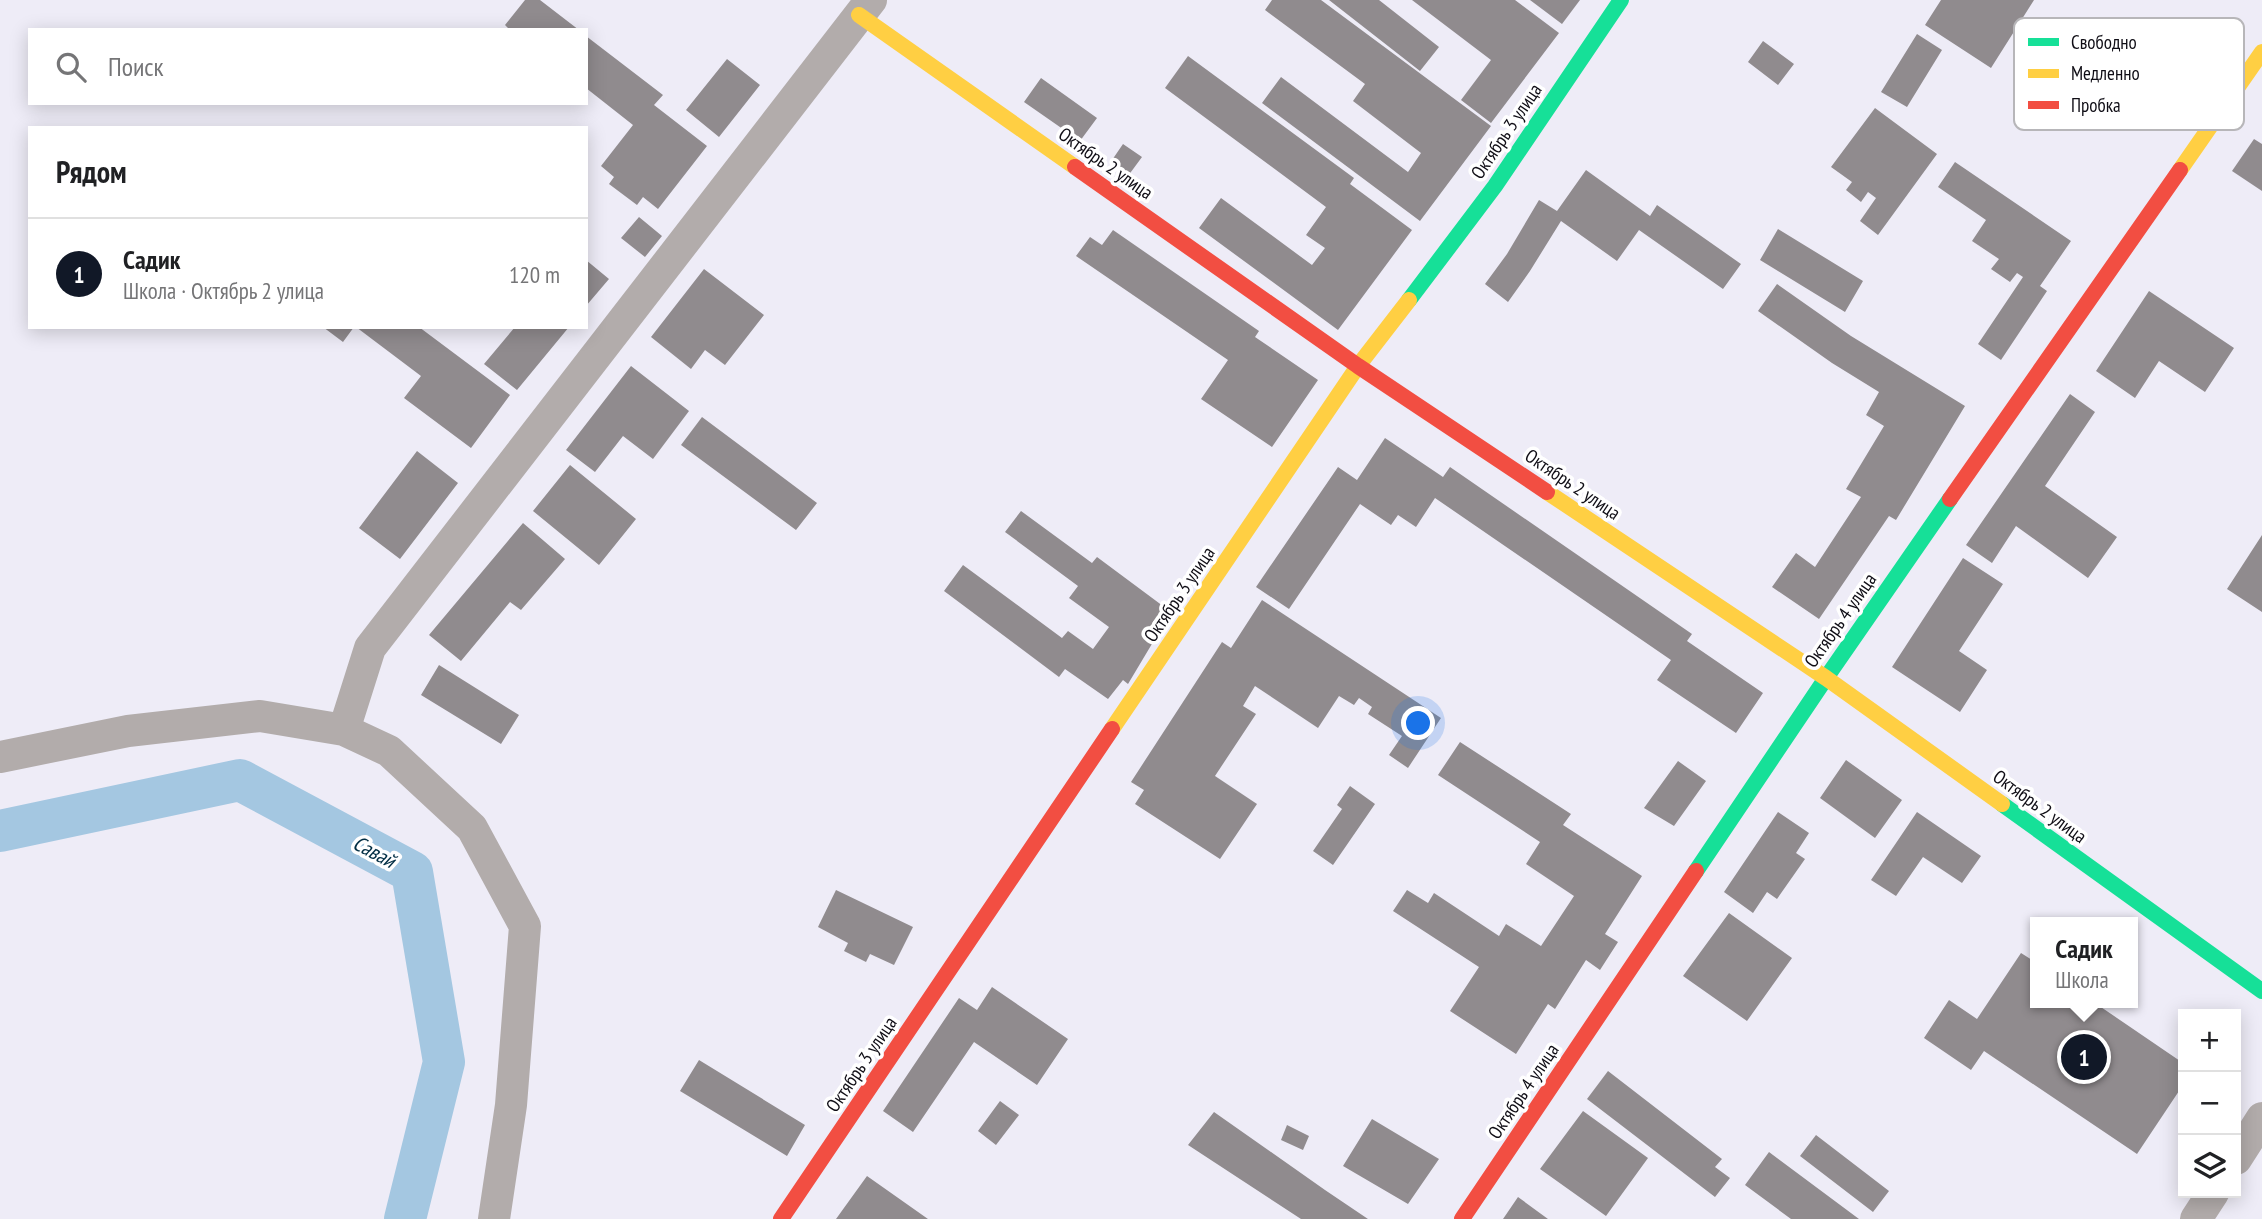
<!DOCTYPE html>
<html lang="ru">
<head>
<meta charset="utf-8">
<style>
	body { margin:0; font-family:"PT Sans Narrow",sans-serif; background:#f2f2f2; color:#202124 }
	.controls { position:absolute; right:21px; bottom:21px; display:grid; overflow:hidden; border-radius:0px; box-shadow:0 4px 18px #0003 }
	.controls button { width:63px; height:63px; display:grid; place-items:center; padding:0; border:0; border-bottom:2px solid #e0e0e0; background:#fff; color:#202124; font:35px sans-serif }
	.you { position:absolute; left:1419px; top:724px; width:24px; height:24px; margin:-18px; border:5px solid #fff; border-radius:50%; background:#1a73e8; box-shadow:0 0 0 10px #1a73e833 }
	.badge { display:grid; place-items:center; width:46px; height:46px; border-radius:50%; background:#111827; color:#fff; font-size:23px; font-weight:700 }
	.pin { position:absolute; translate:-50% -50%; border:4px solid #fff; box-shadow:0 2px 7px #0006 }
	.popup { position:absolute; left:2030px; top:917px; width:108px; height:91px; box-sizing:border-box; display:grid; place-content:center; border-radius:0px; background:#fff; filter:drop-shadow(0 2px 5px #0005); font-size:23px; white-space:nowrap; color:#757577 }
	.popup b { font-size:26px; color:#202124 }
	.popup::after { content:''; position:absolute; left:50%; top:100%; margin-left:-14px; border:14px solid transparent; border-top-color:#fff }
	.list { margin:0; padding:0; list-style:none }
	h2 { display:flex; justify-content:space-between; align-items:center; height:91px; margin:0; padding:0 28px; font-size:30px }
	h2 small { font-size:23px; font-weight:400; color:#757577 }
	.list li { display:grid; grid-template-columns:46px 1fr auto; gap:21px; align-items:center; box-sizing:border-box; height:112px; padding:0 28px; border-top:2px solid #e0e0e0 }
	.list b { display:block; font-size:26px; white-space:nowrap }
	.list p { margin:0; font-size:23px; white-space:nowrap; color:#757577 }
	.list em { font-size:23px; font-style:normal; color:#757577 }
	.icon { flex:none; width:38px; height:38px; fill:none; stroke:currentColor; stroke-width:2; stroke-linecap:round; stroke-linejoin:round }
	.map { position:relative; flex:none; width:2262px; height:1219px; overflow:hidden }
	.search { position:absolute; background:#fff; box-shadow:0 4px 18px #0003; left:28px; top:28px; width:560px; height:77px; display:flex; align-items:center; gap:18px; box-sizing:border-box; padding:0 24px; border-radius:0px; color:#757577; font-size:26px }
	.panel { position:absolute; background:#fff; box-shadow:0 4px 18px #0003; left:28px; top:126px; width:560px; height:203px; border-radius:0px }
	.map>svg:first-child { display:block }
	.lines { fill:none; stroke-linecap:round; stroke-linejoin:round }
	.canal { stroke:#a4c7e1; stroke-width:42 }
	.building { fill:#908b8e }
	.street { stroke:#b2acab; stroke-width:32 }
	.fast { stroke:#16e098; stroke-width:16 }
	.slow { stroke:#ffcf43; stroke-width:16 }
	.jam { stroke:#f24e42; stroke-width:16 }
	.labels { text-anchor:middle; stroke-width:7; stroke-linejoin:round; paint-order:stroke }
	.street-label { font-size:19px; fill:#0f0d15; stroke:#fff }
	.water-label { font-size:21px; font-style:italic; fill:#002d43; stroke:#fff }
	.key { fill:#fff; stroke:#b7b6b9; stroke-width:2 }
	.key-label { font-size:19px; fill:#0f0d15 }
</style>
</head>
<body>
<div class="map">
<svg width="2262" height="1219" viewBox="0 0 2262 1219">
	<rect width="100%" height="100%" fill="#eeecf7"/>
	<g class="lines">
		<path class="canal" d="M 0,831 L 240,780 L 412,872 L 444,1062 L 405,1219"/>
	</g>
	<path class="building" d="M 525,0 L 540,0 L 579,30 L 510,30 L 505,25 Z
		M 1272,0 L 1321,0 L 1491,126 L 1420,221 L 1262,103 L 1281,77 L 1408,172 L 1421,153 L 1353,101 L 1365,84 L 1265,10 Z
		M 1329,0 L 1379,0 L 1439,47 L 1420,71 Z
		M 1412,0 L 1515,0 L 1559,33 L 1491,123 L 1461,100 L 1491,60 Z
		M 1530,0 L 1580,0 L 1562,24 Z
		M 1941,0 L 2034,0 L 1991,68 L 1925,25 Z
		M 1917,34 L 1942,50 L 1907,107 L 1881,92 Z
		M 2134,35 L 2180,69 L 2170,83 L 2191,98 L 2167,131 L 2142,112 L 2154,97 L 2112,66 Z
		M 586,36 L 663,95 L 654,105 L 707,146 L 658,209 L 643,197 L 637,205 L 609,184 L 614,177 L 601,166 L 633,125 L 586,88 Z
		M 1763,41 L 1794,64 L 1778,85 L 1748,62 Z
		M 1188,56 L 1354,178 L 1350,184 L 1412,230 L 1338,330 L 1199,228 L 1221,198 L 1312,265 L 1325,248 L 1306,235 L 1326,207 L 1165,88 Z
		M 727,59 L 760,85 L 719,137 L 686,110 Z
		M 1041,78 L 1097,118 L 1080,141 L 1024,102 Z
		M 1875,108 L 1937,154 L 1878,235 L 1860,221 L 1876,198 L 1868,192 L 1861,202 L 1846,190 L 1852,182 L 1831,167 Z
		M 2254,139 L 2262,144 L 2262,191 L 2232,171 Z
		M 1123,144 L 1142,157 L 1128,176 L 1110,163 Z
		M 1955,162 L 2071,241 L 2040,286 L 2047,291 L 2001,360 L 1978,344 L 2023,277 L 2017,273 L 2010,282 L 1991,269 L 1999,259 L 1972,241 L 1986,220 L 1938,187 Z
		M 1586,170 L 1650,216 L 1657,205 L 1741,264 L 1723,289 L 1639,230 L 1617,261 L 1561,221 L 1530,271 L 1508,302 L 1485,284 L 1507,254 L 1539,200 L 1557,211 Z
		M 639,217 L 662,236 L 645,257 L 621,238 Z
		M 1778,229 L 1863,281 L 1845,312 L 1760,260 Z
		M 1113,230 L 1259,331 L 1255,337 L 1318,380 L 1272,447 L 1201,399 L 1228,360 L 1076,256 L 1090,237 L 1102,245 Z
		M 586,260 L 609,279 L 586,306 Z
		M 704,269 L 764,315 L 725,365 L 705,350 L 691,369 L 651,337 Z
		M 1777,284 L 1851,336 L 1965,406 L 1896,520 L 1889,516 L 1819,619 L 1772,587 L 1796,553 L 1815,567 L 1861,497 L 1846,489 L 1884,426 L 1866,415 L 1879,392 L 1832,363 L 1758,311 Z
		M 2149,291 L 2234,348 L 2205,392 L 2159,361 L 2135,398 L 2096,371 Z
		M 323,327 L 354,327 L 343,342 Z
		M 356,327 L 419,327 L 510,395 L 471,448 L 404,398 L 421,376 Z
		M 515,327 L 569,327 L 517,390 L 484,364 Z
		M 631,366 L 689,411 L 653,459 L 623,436 L 595,472 L 566,450 Z
		M 2070,394 L 2095,412 L 2045,486 L 2117,537 L 2088,578 L 2016,526 L 1992,563 L 1966,545 Z
		M 702,417 L 817,503 L 796,530 L 681,445 Z
		M 1385,438 L 1443,477 L 1450,467 L 1692,634 L 1687,641 L 1763,693 L 1736,733 L 1657,680 L 1671,660 L 1435,498 L 1416,527 L 1398,515 L 1391,525 L 1360,504 L 1289,609 L 1256,587 L 1338,467 L 1357,480 Z
		M 417,451 L 458,483 L 400,559 L 359,528 Z
		M 570,465 L 636,519 L 599,565 L 533,511 Z
		M 1021,511 L 1092,563 L 1097,557 L 1171,612 L 1128,684 L 1123,680 L 1108,699 L 1065,669 L 1059,677 L 944,591 L 963,565 L 1062,638 L 1068,631 L 1093,649 L 1109,627 L 1069,598 L 1078,586 L 1005,532 Z
		M 523,523 L 565,559 L 521,610 L 510,602 L 461,661 L 429,635 Z
		M 2262,535 L 2262,612 L 2227,589 Z
		M 1963,558 L 2003,584 L 1959,651 L 1987,670 L 1960,712 L 1892,667 Z
		M 1262,600 L 1441,718 L 1408,768 L 1389,755 L 1402,736 L 1368,714 L 1372,707 L 1359,698 L 1354,705 L 1339,696 L 1318,728 L 1255,686 L 1243,706 L 1256,714 L 1215,776 L 1257,804 L 1220,859 L 1135,804 L 1144,790 L 1131,782 L 1222,642 L 1231,648 Z
		M 439,665 L 519,715 L 501,744 L 421,695 Z
		M 1460,742 L 1571,814 L 1563,825 L 1642,876 L 1605,934 L 1618,942 L 1600,970 L 1586,960 L 1555,1009 L 1548,1004 L 1516,1054 L 1450,1011 L 1479,967 L 1393,911 L 1407,890 L 1428,903 L 1434,893 L 1499,936 L 1506,924 L 1541,946 L 1574,896 L 1526,864 L 1540,842 L 1438,775 Z
		M 1846,760 L 1902,800 L 1875,838 L 1820,798 Z
		M 1678,761 L 1706,781 L 1674,826 L 1644,808 Z
		M 1350,786 L 1375,804 L 1333,865 L 1313,851 L 1342,809 L 1337,805 Z
		M 1778,812 L 1809,833 L 1796,853 L 1805,859 L 1777,899 L 1767,892 L 1753,913 L 1724,892 Z
		M 1917,812 L 1981,856 L 1962,883 L 1923,857 L 1896,896 L 1871,880 Z
		M 836,890 L 913,927 L 894,965 L 870,954 L 866,962 L 844,951 L 848,943 L 818,927 Z
		M 1729,913 L 1792,958 L 1747,1021 L 1683,976 Z
		M 2021,953 L 2035,962 L 2035,1003 L 2095,1003 L 2183,1063 L 2183,1085 L 2137,1154 L 1984,1051 L 1971,1070 L 1924,1038 L 1949,1000 L 1977,1019 Z
		M 992,987 L 1068,1039 L 1037,1085 L 974,1042 L 913,1132 L 883,1111 L 959,998 L 977,1010 Z
		M 699,1060 L 805,1125 L 787,1156 L 680,1091 Z
		M 1608,1071 L 1722,1159 L 1715,1167 L 1730,1178 L 1715,1197 L 1587,1099 Z
		M 1000,1101 L 1019,1115 L 996,1145 L 978,1131 Z
		M 1583,1111 L 1648,1158 L 1606,1216 L 1540,1169 Z
		M 1214,1112 L 1325,1190 L 1368,1219 L 1301,1219 L 1188,1145 Z
		M 1372,1119 L 1439,1159 L 1408,1204 L 1343,1166 Z
		M 1287,1125 L 1309,1136 L 1303,1150 L 1281,1140 Z
		M 1816,1135 L 1889,1191 L 1873,1212 L 1800,1156 Z
		M 1769,1152 L 1859,1219 L 1791,1219 L 1745,1185 Z
		M 867,1176 L 928,1219 L 836,1219 Z
		M 1518,1197 L 1548,1219 L 1503,1219 Z"/>
	<g class="lines">
		<path class="street" d="M 344,730 L 370,648 L 871,0
			M 0,757 L 128,731 L 260,716 L 344,730 L 389,751 L 472,828 L 525,926 L 511,1105 L 494,1219
			M 2236,1159 L 2262,1118
			M 2196,1219 L 2213,1193"/>
		<path class="fast" d="M 1409,300 L 1495,186 L 1621,0
			M 2002,804 L 2262,991
			M 1696,871 L 1826,678 L 1950,499"/>
		<path class="slow" d="M 859,15 L 1075,167
			M 2180,170 L 2262,52
			M 1547,492 L 1826,678 L 2002,804
			M 1112,729 L 1358,366 L 1409,300"/>
		<path class="jam" d="M 1075,167 L 1358,366 L 1547,492
			M 1950,499 L 2180,170
			M 781,1219 L 1112,729
			M 1462,1219 L 1696,871"/>
	</g>
	<g class="labels">
		<g class="street-label">
			<text transform="translate(1506 131) rotate(-56)" y="7">Октябрь 3 улица</text>
			<text transform="translate(1106 163) rotate(35)" y="7">Октябрь 2 улица</text>
			<text transform="translate(1573 484) rotate(34)" y="7">Октябрь 2 улица</text>
			<text transform="translate(1179 594) rotate(-56)" y="7">Октябрь 3 улица</text>
			<text transform="translate(1840 620) rotate(-55)" y="7">Октябрь 4 улица</text>
			<text transform="translate(2040 806) rotate(36)" y="7">Октябрь 2 улица</text>
			<text transform="translate(861 1064) rotate(-56)" y="7">Октябрь 3 улица</text>
			<text transform="translate(1523 1091) rotate(-56)" y="7">Октябрь 4 улица</text>
		</g>
		<g class="water-label">
			<text transform="translate(374 852) rotate(28)" y="7">Савай</text>
		</g>
	</g>
	<rect x="2014" y="18" width="230" height="112" rx="10" class="key"/>
	<rect x="2028" y="38" width="31" height="8" fill="#16e098"/>
	<rect x="2028" y="69" width="31" height="9" fill="#ffcf43"/>
	<rect x="2028" y="101" width="31" height="8" fill="#f24e42"/>
	<g class="key-label">
		<text x="2071" y="49">Свободно</text>
		<text x="2071" y="80">Медленно</text>
		<text x="2071" y="112">Пробка</text>
	</g>
</svg>
<div class="controls">
<button>+</button>
<button>−</button>
<button><svg class="icon" aria-label="layers" viewBox="0 0 24 24"><path d="M12 4l9 5-9 5-9-5zM3 14l9 5 9-5"/></svg></button>
</div>
<div class="you"></div>
<div class="pin badge" style="left:2084px;top:1057px">1</div>
<div class="popup"><b>Садик</b>Школа</div>
<div class="search"><svg class="icon" aria-label="search" viewBox="0 0 24 24"><circle cx="10" cy="10" r="6"/><path d="M15 15l6 6"/></svg>Поиск</div>
<section class="panel">
<h2>Рядом<small></small></h2>
<ul class="list">
<li><span class="badge">1</span><div><b>Садик</b><p>Школа · Октябрь 2 улица</p></div><em>120 m</em></li>
</ul>
</section>
</div>
</body>
</html>
